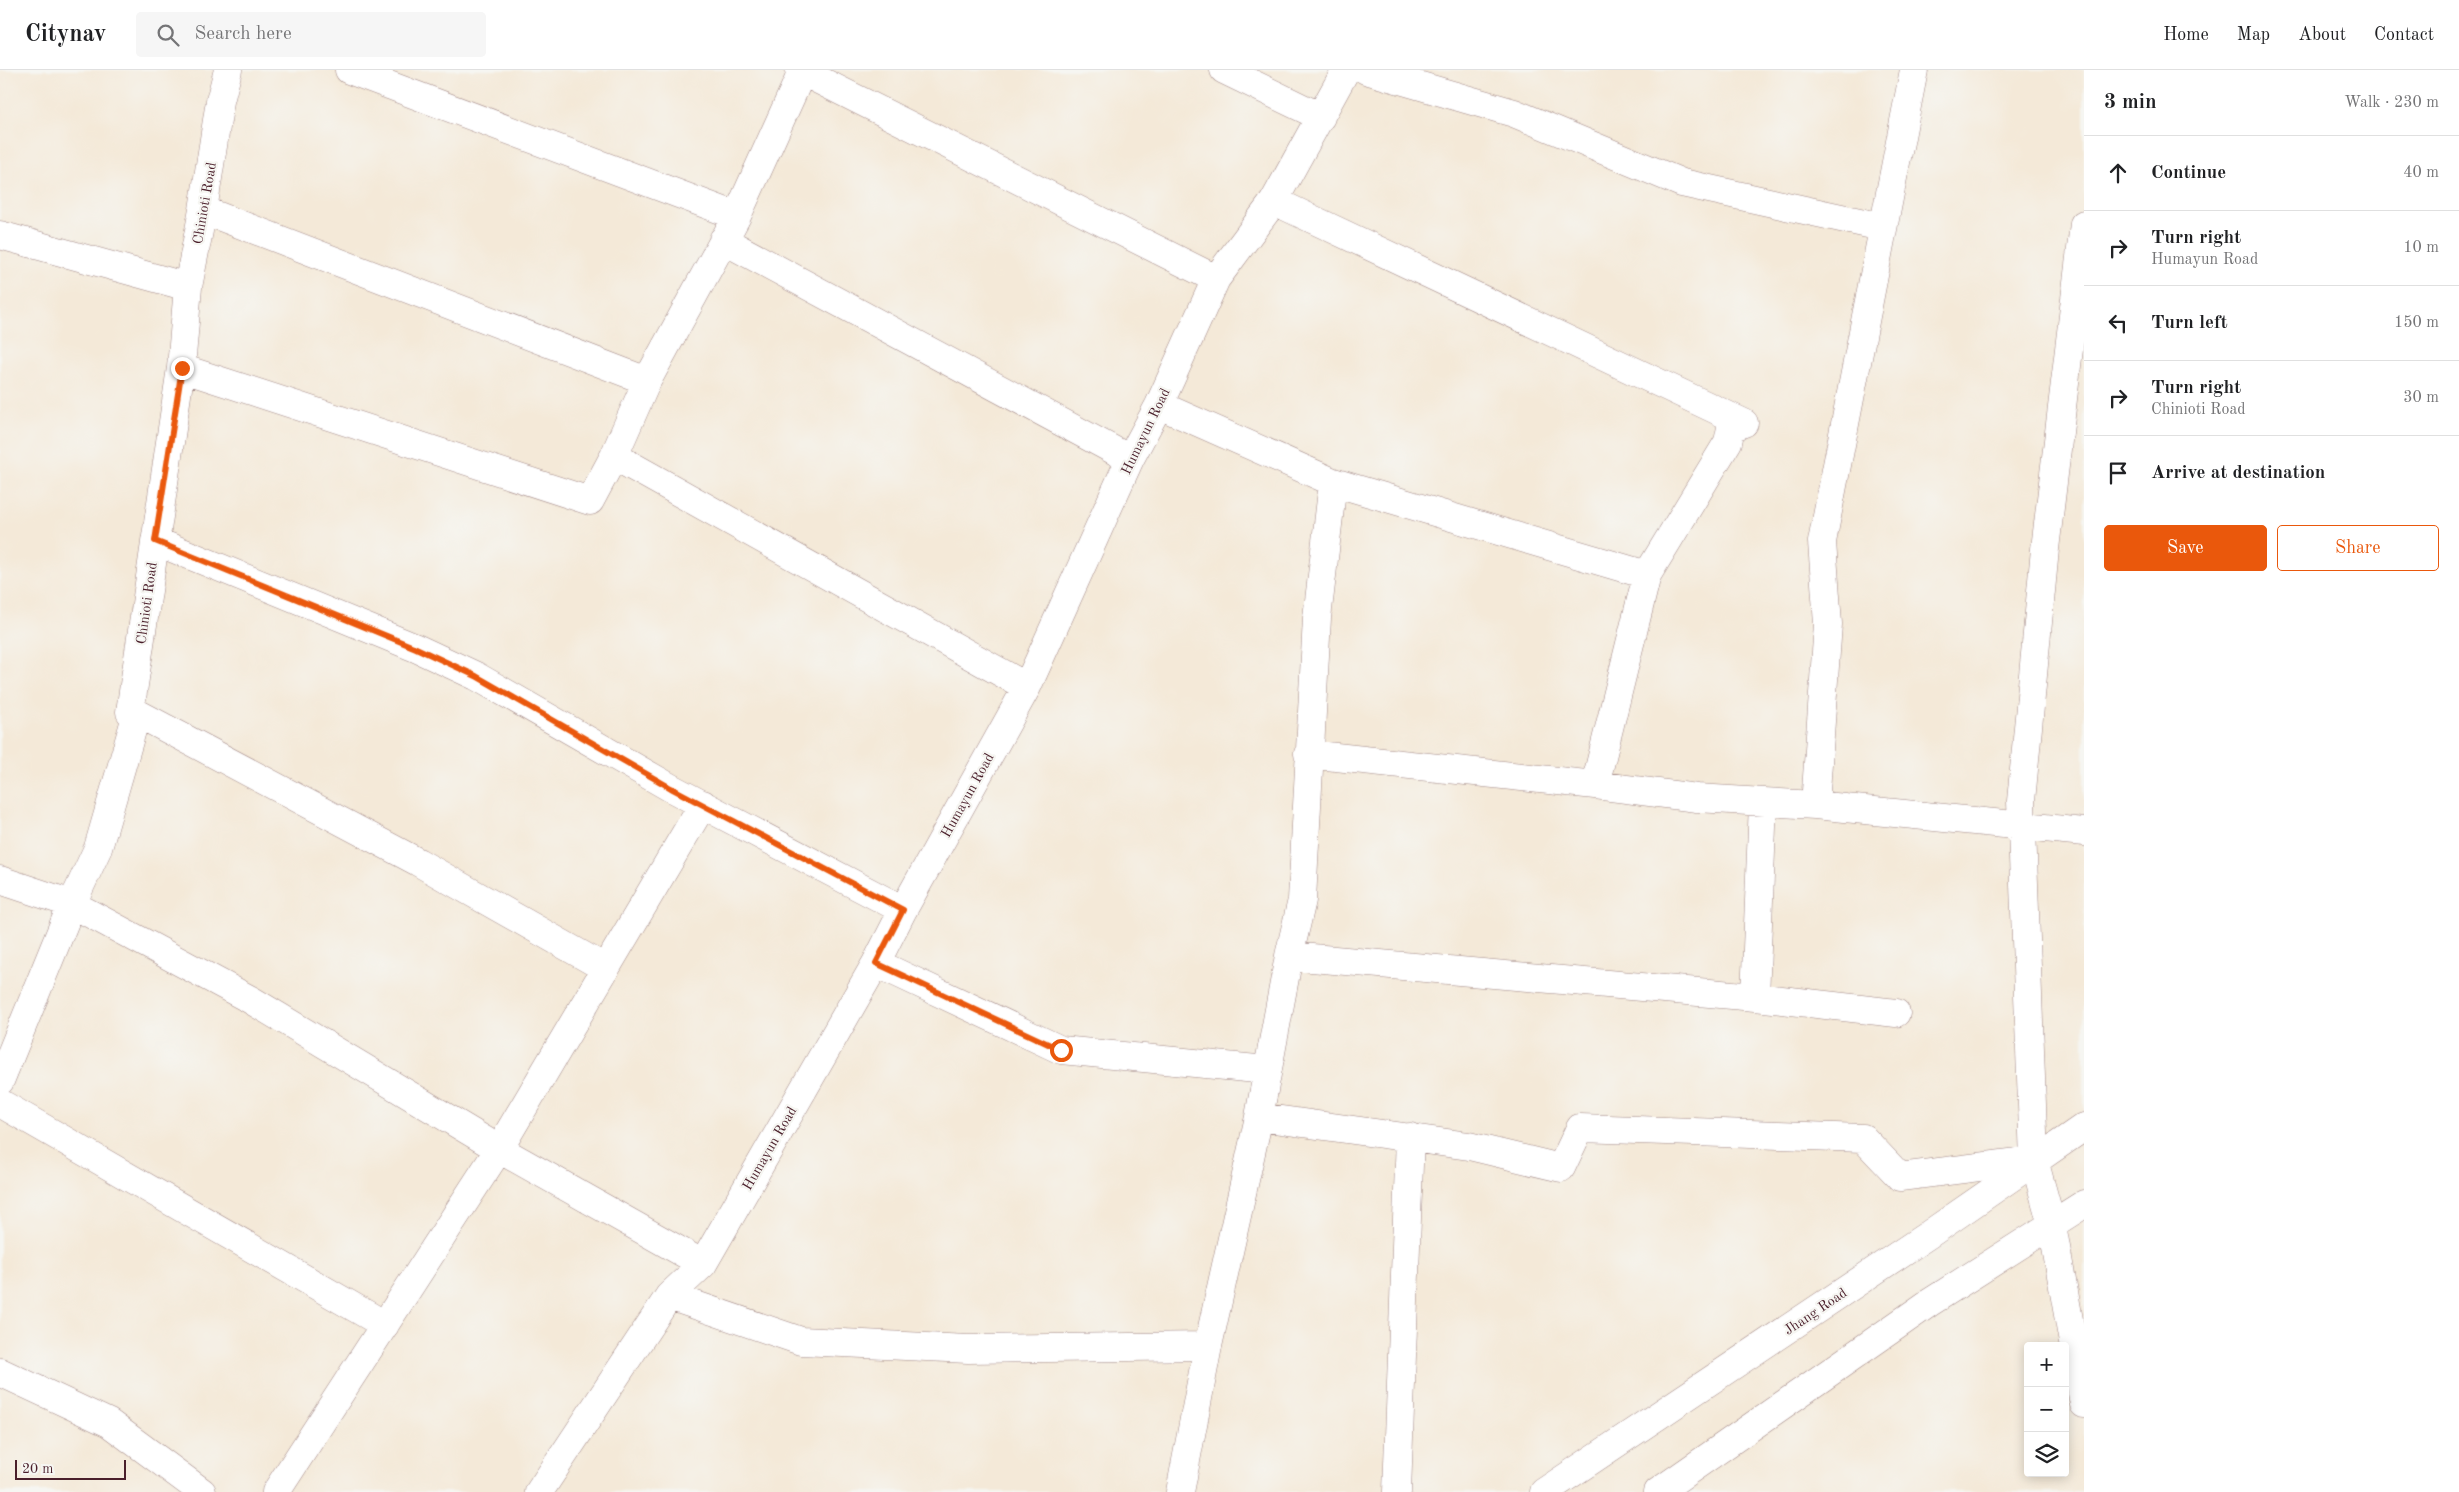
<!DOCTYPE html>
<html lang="en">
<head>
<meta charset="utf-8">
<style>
	body { margin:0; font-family:"Old Standard TT",serif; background:#f6f6f6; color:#202124 }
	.controls { position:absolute; right:15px; bottom:15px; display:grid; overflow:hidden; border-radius:5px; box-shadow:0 2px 12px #0003 }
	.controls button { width:45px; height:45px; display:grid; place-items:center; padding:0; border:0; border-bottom:1px solid #e0e0e0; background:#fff; color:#202124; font:25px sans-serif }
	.scale { position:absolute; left:15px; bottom:12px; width:111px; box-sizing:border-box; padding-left:5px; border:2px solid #4a1f2b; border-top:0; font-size:14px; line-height:18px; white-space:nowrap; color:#4a1f2b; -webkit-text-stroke:4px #f6f6f2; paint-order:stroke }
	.stop { position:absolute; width:15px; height:15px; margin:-11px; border:4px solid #ea580c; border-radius:50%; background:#fff }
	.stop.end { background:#ea580c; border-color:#fff; box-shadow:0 1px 5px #0008 }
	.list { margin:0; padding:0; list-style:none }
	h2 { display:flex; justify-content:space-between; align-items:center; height:65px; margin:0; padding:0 20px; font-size:21px }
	h2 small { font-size:16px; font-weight:400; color:#757577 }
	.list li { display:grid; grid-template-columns:32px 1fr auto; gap:15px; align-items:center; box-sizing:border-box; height:75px; padding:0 20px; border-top:1px solid #e0e0e0 }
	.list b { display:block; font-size:19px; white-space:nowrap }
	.list p { margin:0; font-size:16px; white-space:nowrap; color:#757577 }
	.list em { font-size:16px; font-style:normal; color:#757577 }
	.actions { display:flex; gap:10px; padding:15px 20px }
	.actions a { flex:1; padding:11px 0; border:1px solid #ea580c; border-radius:5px; text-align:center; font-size:18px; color:#ea580c }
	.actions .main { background:#ea580c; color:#fff }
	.icon { flex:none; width:28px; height:28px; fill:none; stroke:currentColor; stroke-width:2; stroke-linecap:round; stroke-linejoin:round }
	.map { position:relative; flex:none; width:2084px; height:1422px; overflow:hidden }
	header { display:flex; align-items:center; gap:30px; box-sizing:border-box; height:70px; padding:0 25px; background:#fff; border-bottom:1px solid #e0e0e0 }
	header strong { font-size:24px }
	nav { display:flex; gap:28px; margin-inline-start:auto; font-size:18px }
	.search { width:350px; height:45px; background:#f6f6f6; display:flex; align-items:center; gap:12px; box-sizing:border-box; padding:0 18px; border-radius:5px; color:#757577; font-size:19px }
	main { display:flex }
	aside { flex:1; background:#fff }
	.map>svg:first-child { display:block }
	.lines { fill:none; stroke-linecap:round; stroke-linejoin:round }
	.minor-casing { stroke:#9f8482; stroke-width:29 }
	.trunk-casing { stroke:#9f8482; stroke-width:29 }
	.minor { stroke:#fff; stroke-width:28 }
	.trunk { stroke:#fff; stroke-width:28 }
	.route { stroke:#ea580c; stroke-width:6 }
	.labels { text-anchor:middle; stroke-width:4.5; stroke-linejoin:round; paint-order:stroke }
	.street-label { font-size:14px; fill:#4a1f2b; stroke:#f6f6f2 }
</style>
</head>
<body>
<header>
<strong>Citynav</strong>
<div class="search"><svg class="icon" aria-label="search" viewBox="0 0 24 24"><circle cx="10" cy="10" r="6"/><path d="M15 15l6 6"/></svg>Search here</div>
<nav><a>Home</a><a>Map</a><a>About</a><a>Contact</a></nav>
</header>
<main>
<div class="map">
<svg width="2084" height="1422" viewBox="0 0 2084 1422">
	<rect width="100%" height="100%" fill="#f6f6f2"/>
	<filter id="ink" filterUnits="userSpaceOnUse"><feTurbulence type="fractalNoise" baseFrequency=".02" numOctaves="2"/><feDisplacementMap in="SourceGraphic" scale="10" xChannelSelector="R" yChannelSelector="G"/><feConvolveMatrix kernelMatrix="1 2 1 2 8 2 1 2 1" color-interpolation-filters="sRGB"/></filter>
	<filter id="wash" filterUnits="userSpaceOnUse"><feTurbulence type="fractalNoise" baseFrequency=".0096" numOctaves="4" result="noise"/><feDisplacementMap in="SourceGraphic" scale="20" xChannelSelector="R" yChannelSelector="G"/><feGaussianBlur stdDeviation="1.12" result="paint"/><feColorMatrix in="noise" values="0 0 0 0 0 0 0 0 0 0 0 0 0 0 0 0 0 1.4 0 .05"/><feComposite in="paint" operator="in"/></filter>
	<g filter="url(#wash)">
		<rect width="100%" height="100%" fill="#f4e9d8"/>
	</g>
	<g filter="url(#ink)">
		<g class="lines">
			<g class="minor-casing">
				<path id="minor" d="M 349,0 L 737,146
					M 799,0 L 1216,209
					M 1224,0 L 1321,47
					M 1366,0 L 1514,43 L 1682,113 L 1882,157
					M 1274,131 L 1744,353 L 1731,358 L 1728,372 L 1647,505 L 1595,715
					M 203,140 L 647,311
					M 2084,154 L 2045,479 L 2021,731 L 2034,1090 L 2052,1155 L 2084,1334
					M 0,165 L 188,217
					M 723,170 L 1130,389
					M 181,298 L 590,431 L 614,386 L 647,311 L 737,146 L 803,0
					M 1159,335 L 1333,412 L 1647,505
					M 614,386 L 1027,617
					M 155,471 L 416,578 L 476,606 L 671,718 L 903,840
					M 137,643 L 418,792 L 605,898
					M 1308,684 L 1595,715 L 1697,728 L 1815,735 L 2084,762
					M 1815,735 L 1828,554 L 1822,472 L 1914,0
					M 0,810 L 72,834 L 251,930 L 499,1079 L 703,1194
					M 1289,886 L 1755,927 L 1896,943
					M 876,893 L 1061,980 L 1267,1000
					M 1755,927 L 1763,733
					M 0,1011 L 72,834 L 98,778 L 137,643 L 130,642 L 181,298 L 188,217 L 203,140 L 220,31 L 228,0
					M 0,1033 L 385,1255
					M 1259,1047 L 1469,1076 L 1561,1098 L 1580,1058 L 1863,1068 L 1900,1107 L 2034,1090
					M 669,1226 L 801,1271 L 968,1279 L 1208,1276
					M 0,1302 L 109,1353 L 202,1422
					M 276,1422 L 499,1079 L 703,734
					M 539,1422 L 669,1226 L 703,1194 L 876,893 L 903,840 L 1027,617 L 1130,389 L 1159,335 L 1216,209 L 1274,131 L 1346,0
					M 1180,1422 L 1208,1276 L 1259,1047 L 1289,886 L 1302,830 L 1317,548 L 1333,412
					M 1397,1422 L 1410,1067"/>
			</g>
			<g class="trunk-casing">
				<path id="trunk" d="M 1544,1422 L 1931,1163 L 2084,1057
					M 1658,1422 L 1929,1233 L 2084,1134"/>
			</g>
			<use href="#minor" class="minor"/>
			<use href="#trunk" class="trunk"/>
		</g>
	</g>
	<g class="lines" filter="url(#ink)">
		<path class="route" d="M 182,298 L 155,471 L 416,578 L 476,606 L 671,718 L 903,840 L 876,893 L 1061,980"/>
	</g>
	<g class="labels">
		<g class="street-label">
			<text transform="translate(204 133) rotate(-80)" y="5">Chinioti Road</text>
			<text transform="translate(1145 361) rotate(-64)" y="5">Humayun Road</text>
			<text transform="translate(146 533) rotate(-82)" y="5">Chinioti Road</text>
			<text transform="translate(967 725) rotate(-61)" y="5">Humayun Road</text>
			<text transform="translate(769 1078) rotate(-60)" y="5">Humayun Road</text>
			<text transform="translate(1815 1241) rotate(-34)" y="5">Jhang Road</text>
		</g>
	</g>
</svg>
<div class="controls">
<button>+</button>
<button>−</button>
<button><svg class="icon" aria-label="layers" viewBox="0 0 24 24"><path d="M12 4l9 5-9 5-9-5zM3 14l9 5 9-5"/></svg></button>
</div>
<div class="scale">20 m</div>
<div class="stop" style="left:1061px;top:980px"></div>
<div class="stop end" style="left:182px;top:298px"></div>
</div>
<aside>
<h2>3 min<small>Walk · 230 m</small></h2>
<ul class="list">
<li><svg class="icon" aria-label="ahead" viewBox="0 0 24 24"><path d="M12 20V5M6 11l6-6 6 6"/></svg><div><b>Continue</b></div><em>40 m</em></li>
<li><svg class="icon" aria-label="right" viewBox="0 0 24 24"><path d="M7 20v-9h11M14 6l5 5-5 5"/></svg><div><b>Turn right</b><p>Humayun Road</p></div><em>10 m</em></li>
<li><svg class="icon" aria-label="left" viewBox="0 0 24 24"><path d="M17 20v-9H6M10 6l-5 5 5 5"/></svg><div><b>Turn left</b></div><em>150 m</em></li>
<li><svg class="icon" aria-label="right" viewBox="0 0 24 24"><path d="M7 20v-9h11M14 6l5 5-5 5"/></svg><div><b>Turn right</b><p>Chinioti Road</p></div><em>30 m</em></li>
<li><svg class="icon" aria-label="arrive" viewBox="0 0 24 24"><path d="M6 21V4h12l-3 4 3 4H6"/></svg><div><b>Arrive at destination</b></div></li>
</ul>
<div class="actions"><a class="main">Save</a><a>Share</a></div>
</aside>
</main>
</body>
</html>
